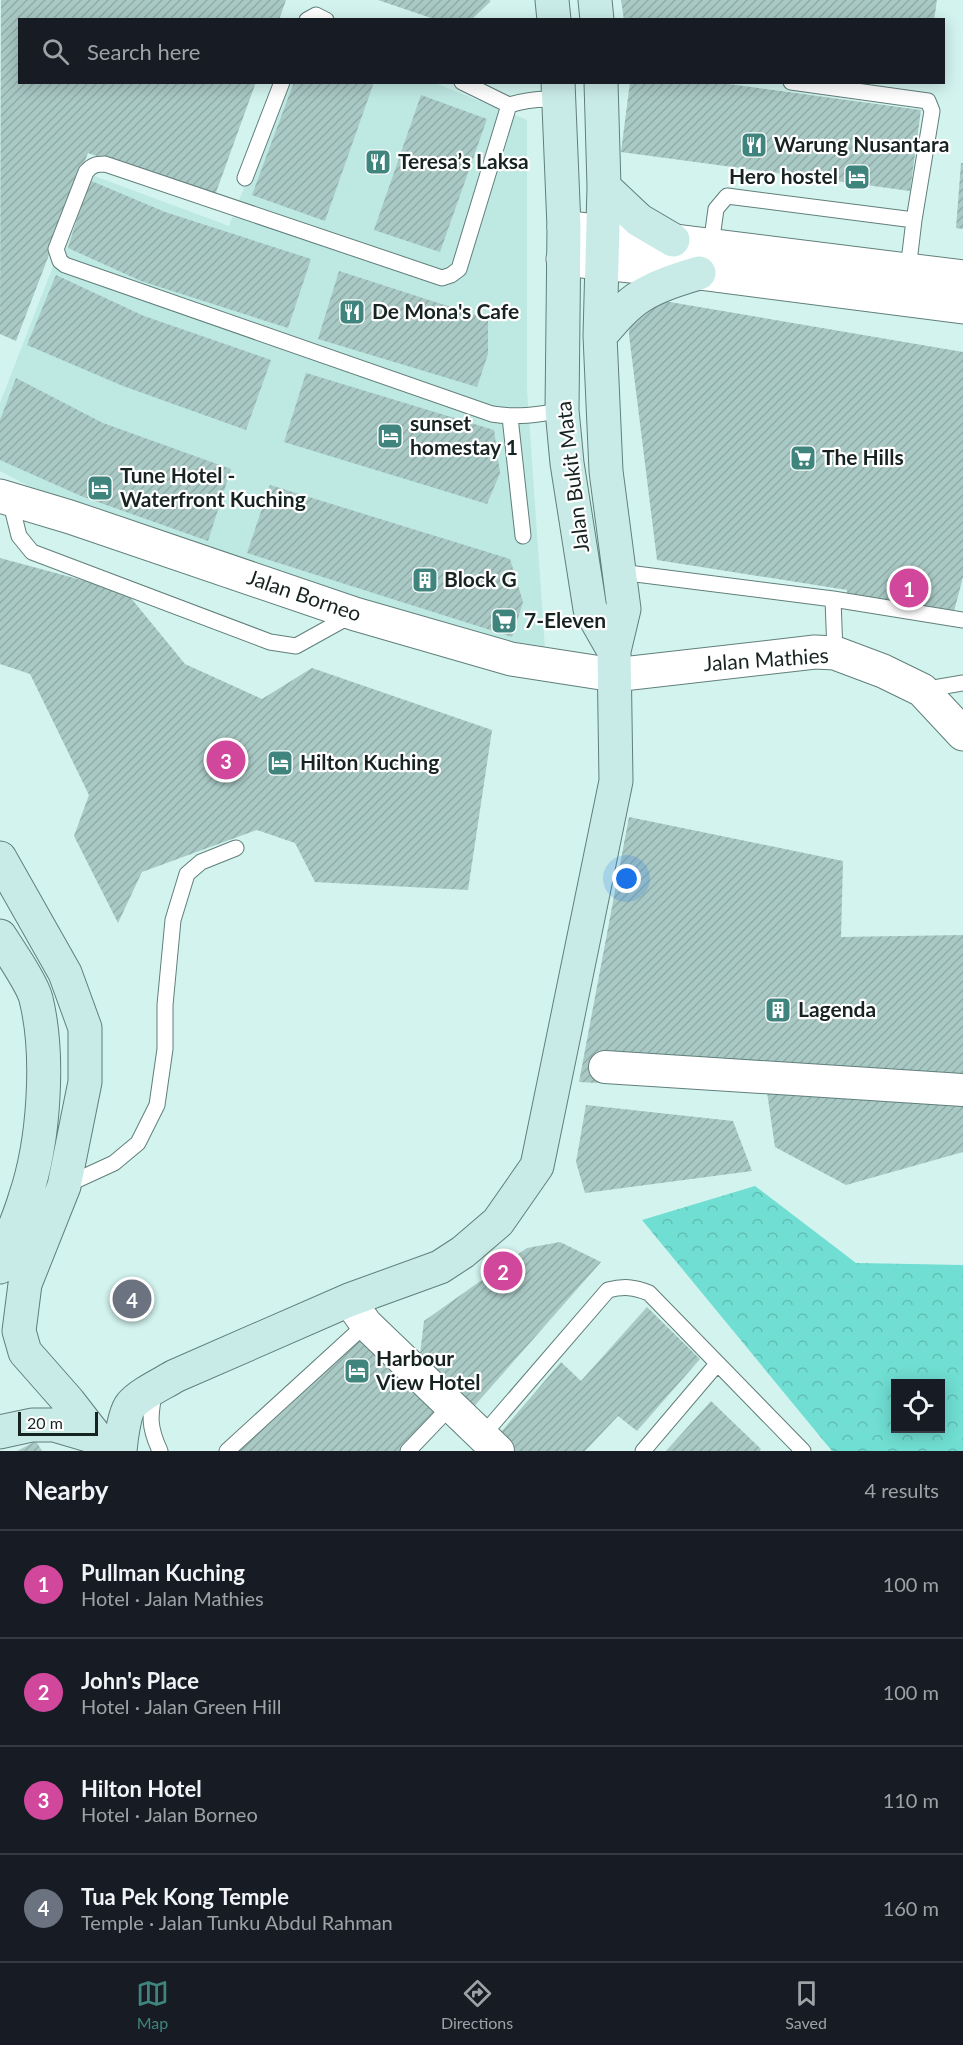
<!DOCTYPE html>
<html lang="en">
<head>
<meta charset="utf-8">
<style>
	body { margin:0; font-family:Lato,sans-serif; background:#20242c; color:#f1f3f6 }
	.controls { position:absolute; right:18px; bottom:18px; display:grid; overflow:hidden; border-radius:0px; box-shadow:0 3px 15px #0003 }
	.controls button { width:54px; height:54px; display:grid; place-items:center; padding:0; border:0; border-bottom:2px solid #363941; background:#171b24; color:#f1f3f6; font:30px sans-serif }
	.scale { position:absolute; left:18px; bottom:15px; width:80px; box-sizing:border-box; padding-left:6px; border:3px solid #162321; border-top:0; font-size:16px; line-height:21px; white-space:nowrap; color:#162321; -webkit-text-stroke:4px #fff; paint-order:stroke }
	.you { position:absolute; left:627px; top:879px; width:21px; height:21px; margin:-15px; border:4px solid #fff; border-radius:50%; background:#1a73e8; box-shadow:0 0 0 9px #1a73e833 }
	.badge { display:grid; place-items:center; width:39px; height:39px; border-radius:50%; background:#3f857e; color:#fff; font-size:20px; font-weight:700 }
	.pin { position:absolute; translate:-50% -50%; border:3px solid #fff; box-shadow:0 2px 6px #0006 }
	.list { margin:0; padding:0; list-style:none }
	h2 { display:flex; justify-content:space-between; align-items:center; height:78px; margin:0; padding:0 24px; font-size:26px }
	h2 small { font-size:20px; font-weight:400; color:#9ea1a6 }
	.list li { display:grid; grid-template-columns:39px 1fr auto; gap:18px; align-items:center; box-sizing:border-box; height:108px; padding:0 24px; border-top:2px solid #363941 }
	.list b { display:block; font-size:22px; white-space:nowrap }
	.list p { margin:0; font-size:20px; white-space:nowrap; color:#9ea1a6 }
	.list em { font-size:20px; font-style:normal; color:#9ea1a6 }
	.icon { flex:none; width:33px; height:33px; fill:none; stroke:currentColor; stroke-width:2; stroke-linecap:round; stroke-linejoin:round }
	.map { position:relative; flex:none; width:963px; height:1451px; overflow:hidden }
	.search { position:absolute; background:#171b24; box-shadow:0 3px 15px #0003; left:18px; right:18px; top:18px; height:66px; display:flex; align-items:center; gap:15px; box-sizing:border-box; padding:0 21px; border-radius:0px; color:#9ea1a6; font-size:22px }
	.sheet { height:510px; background:#171b24 }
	nav { display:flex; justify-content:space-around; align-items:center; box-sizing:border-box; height:84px; border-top:2px solid #363941; background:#171b24; font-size:16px; color:#9ea1a6 }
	nav a { display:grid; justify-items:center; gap:3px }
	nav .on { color:#3f857e }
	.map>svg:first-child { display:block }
	.built { fill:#bee8e2 }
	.forest { fill:url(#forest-crowns); fill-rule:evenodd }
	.building { fill:url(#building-hatch) }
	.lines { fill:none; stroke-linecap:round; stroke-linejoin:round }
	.service-casing { stroke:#617f7b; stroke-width:17 }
	.minor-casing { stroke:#617f7b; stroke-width:34 }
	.tertiary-casing { stroke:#617f7b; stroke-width:35 }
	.secondary-casing { stroke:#617f7b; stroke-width:35 }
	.service { stroke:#fff; stroke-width:15 }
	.minor { stroke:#fff; stroke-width:32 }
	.tertiary { stroke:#fff; stroke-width:33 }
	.secondary { stroke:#c9ebe8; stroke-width:33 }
	.labels { text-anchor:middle; stroke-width:4.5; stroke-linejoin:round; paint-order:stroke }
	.poi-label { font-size:21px; font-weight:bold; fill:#162321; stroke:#fff; text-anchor:start }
	.street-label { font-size:21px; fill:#162321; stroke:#fff }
</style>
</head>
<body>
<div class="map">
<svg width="963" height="1451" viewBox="0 0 963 1451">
	<defs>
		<pattern id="forest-crowns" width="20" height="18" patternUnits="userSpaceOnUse" patternTransform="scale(1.5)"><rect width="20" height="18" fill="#70ded2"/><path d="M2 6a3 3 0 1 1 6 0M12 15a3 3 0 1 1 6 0" fill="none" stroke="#60beb4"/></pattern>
		<pattern id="building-hatch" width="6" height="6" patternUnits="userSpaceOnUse" patternTransform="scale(1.5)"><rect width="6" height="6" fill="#a9c9c5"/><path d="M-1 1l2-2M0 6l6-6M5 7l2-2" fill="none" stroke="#91aca9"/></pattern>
	</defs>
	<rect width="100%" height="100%" fill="#d2f3ee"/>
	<path class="built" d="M 285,83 L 435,83 L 527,120 L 527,390 L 545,649 L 518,657 L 80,513 L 0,471 L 0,403 L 89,174 L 229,226 Z"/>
	<path class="forest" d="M 755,1186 L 856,1263 L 963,1265 L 963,1451 L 832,1451 L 642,1220 ZM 896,1384 L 940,1384 L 940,1428 L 896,1428 Z"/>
	<path class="building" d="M 1,0 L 286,0 L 279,20 L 20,20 L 20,82 L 256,82 L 214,198 L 88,153 L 16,341 L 0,334 Z
		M 378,0 L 490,0 L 490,2 L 471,20 L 437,20 Z
		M 621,0 L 937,0 L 934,20 L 624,20 Z
		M 294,82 L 374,82 L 325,221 L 252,195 Z
		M 630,82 L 714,82 L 921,110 L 910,191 L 621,152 Z
		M 421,95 L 487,119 L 440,252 L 374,230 Z
		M 961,163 L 963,163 L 963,229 L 956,228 Z
		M 89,180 L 165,212 L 311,259 L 288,328 L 141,281 L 68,248 Z
		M 339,271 L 488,319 L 488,354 L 477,387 L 318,339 Z
		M 56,275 L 144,316 L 271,360 L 246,430 L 123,386 L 27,345 Z
		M 652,299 L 963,352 L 963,577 L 952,619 L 846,609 L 847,590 L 657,560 L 629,335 L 630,318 Z
		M 306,373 L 494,430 L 500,473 L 487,504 L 284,442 Z
		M 16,378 L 103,423 L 231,469 L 208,541 L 81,496 L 0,460 L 0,420 Z
		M 270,485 L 510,559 L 523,602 L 512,637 L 247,553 Z
		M 0,558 L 126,592 L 185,664 L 262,699 L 312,668 L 492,730 L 468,890 L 315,882 L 295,843 L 257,830 L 142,872 L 118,923 L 74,836 L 89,795 L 30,674 L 0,664 Z
		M 629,817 L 843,861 L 841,937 L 963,935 L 963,1152 L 846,1185 L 775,1147 L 767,1092 L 579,1082 Z
		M 586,1105 L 733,1121 L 752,1171 L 585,1193 L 576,1162 Z
		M 560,1242 L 601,1262 L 469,1412 L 419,1363 L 424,1321 L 527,1248 Z
		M 647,1307 L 700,1359 L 637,1431 L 618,1416 L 585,1451 L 509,1451 L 495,1439 L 561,1362 L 581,1381 Z
		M 360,1330 L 436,1412 L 401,1451 L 231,1451 Z
		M 711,1401 L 761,1449 L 760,1451 L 666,1451 Z
		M 36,1441 L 42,1451 L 17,1451 Z"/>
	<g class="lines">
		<g class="service-casing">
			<path id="service" d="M 307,20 L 316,15 L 326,20
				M 462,82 L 509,105 C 526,100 542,98 559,100
				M 791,82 L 928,101 L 932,111 L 914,220
				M 509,105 L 459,269 L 451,275 L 442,278 L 105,164 C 96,164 92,165 86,172 L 56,249 L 60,261 L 65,265 L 492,414 C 516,418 538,415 562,410
				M 245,178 L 282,82
				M 711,245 L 716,209 L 727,196 L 914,220 L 908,270
				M 510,417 L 523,536
				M 10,500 L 19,536 L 32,552 L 270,642 L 296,646 L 352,615
				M 620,572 L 833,599 L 963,620
				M 833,599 L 835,653
				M 922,690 L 963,683
				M 64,1186 L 114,1163 L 138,1143 L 157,1105 L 165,1049 L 165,1005 L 173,920 L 187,874 L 201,862 L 236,848
				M 155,1388 C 150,1416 148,1425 160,1451
				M 482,1436 L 608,1290 C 624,1286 634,1287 649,1293 L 803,1451
				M 227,1451 L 366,1324
				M 408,1451 L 450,1407
				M 643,1451 L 717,1364"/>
		</g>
		<g class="minor-casing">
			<path id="minor" d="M 605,1067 L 963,1090
				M 349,1300 L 366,1324 L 498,1451"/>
		</g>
		<g class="tertiary-casing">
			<path id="tertiary" d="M 564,227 L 963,277
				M 563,259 L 699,273 L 963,307
				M 0,496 L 70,517 L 355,614 L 511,659 L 614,675 L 815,652 L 835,653 L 883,671 L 922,690 L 963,734"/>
		</g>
		<g class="secondary-casing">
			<path id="secondary" d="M 552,0 L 554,20
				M 595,0 L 597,20
				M 558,82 L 564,227 L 562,410 L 567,463 L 590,609 L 614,651
				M 604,187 L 639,220 L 673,240
				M 600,336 C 612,322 625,306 641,296 C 659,285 679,279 699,273
				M 0,858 L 65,973 L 85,1028 L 85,1082 L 64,1186 L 25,1284 L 19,1331 L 25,1352 L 69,1402 L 107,1451
				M 0,936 C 9,950 33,985 36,999 C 50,1056 44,1143 25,1198 C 18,1222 7,1243 0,1267
				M 0,1432 L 32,1425 L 54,1425 L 95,1437
				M 120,1451 C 121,1440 124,1413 131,1405 C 140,1394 162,1384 175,1376 L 349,1300 L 440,1267 L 463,1252 L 498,1222 L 537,1166 L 616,781 L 614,651 L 624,609 L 606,471 L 600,336 L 604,187 L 601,82"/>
		</g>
		<use href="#service" class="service"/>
		<use href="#minor" class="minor"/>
		<use href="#tertiary" class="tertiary"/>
		<use href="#secondary" class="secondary"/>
	</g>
	<defs>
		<g id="restaurant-square" transform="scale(1.35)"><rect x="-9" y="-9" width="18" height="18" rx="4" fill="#3f857e" stroke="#fff"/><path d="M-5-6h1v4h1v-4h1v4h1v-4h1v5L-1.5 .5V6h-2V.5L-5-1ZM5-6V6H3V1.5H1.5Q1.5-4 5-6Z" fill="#fff"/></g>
		<g id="hotel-square" transform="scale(1.35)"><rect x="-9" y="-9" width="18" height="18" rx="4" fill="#3f857e" stroke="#fff"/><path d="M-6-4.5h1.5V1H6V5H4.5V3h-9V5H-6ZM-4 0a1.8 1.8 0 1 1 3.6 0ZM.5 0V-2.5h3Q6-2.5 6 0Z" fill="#fff"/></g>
		<g id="supermarket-square" transform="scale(1.35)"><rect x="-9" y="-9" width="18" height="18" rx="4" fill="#3f857e" stroke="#fff"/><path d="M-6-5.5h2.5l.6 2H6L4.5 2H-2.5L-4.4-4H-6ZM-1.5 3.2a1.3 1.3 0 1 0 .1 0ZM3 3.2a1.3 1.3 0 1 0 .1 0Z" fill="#fff"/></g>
		<g id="building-square" transform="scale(1.35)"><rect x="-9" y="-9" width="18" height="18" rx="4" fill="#3f857e" stroke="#fff"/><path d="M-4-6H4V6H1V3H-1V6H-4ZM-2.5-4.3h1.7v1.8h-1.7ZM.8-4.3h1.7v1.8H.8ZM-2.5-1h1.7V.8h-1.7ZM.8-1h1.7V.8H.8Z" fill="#fff"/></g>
	</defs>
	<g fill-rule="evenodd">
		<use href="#restaurant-square" x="754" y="145"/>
		<use href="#restaurant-square" x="378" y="162"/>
		<use href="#hotel-square" x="857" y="177"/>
		<use href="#restaurant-square" x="352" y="312"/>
		<use href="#hotel-square" x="390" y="436"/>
		<use href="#supermarket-square" x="803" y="458"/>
		<use href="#hotel-square" x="100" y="488"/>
		<use href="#building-square" x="425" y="580"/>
		<use href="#supermarket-square" x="504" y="621"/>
		<use href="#hotel-square" x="280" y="763"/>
		<use href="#building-square" x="778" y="1010"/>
		<use href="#hotel-square" x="357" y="1371"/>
	</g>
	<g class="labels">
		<g class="poi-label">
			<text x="774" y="152">Warung Nusantara</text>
			<text x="398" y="169">Teresa’s Laksa</text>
			<text x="838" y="184" text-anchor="end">Hero hostel</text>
			<text x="372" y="319">De Mona's Cafe</text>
			<text x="410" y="431">sunset<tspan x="410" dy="24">homestay 1</tspan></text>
			<text x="822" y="465">The Hills</text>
			<text x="120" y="483">Tune Hotel -<tspan x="120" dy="24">Waterfront Kuching</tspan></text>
			<text x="444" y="587">Block G</text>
			<text x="524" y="628">7-Eleven</text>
			<text x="300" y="770">Hilton Kuching</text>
			<text x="798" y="1017">Lagenda</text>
			<text x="376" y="1366">Harbour<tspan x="376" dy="24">View Hotel</tspan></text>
		</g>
		<g class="street-label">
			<text transform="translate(573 477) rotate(-97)" y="7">Jalan Bukit Mata</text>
			<text transform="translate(304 596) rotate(19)" y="7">Jalan Borneo</text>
			<text transform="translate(766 660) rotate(-4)" y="7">Jalan Mathies</text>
		</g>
	</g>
</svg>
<div class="controls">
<button><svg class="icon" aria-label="locate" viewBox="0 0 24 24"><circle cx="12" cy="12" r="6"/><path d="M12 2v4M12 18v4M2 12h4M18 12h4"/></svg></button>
</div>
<div class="scale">20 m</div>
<div class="you"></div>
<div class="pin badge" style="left:909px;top:588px;background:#d1479c">1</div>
<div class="pin badge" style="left:503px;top:1271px;background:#d1479c">2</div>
<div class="pin badge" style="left:226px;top:760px;background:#d1479c">3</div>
<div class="pin badge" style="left:132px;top:1299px;background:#6b7280">4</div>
<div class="search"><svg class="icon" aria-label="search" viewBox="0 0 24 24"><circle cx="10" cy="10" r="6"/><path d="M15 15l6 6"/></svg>Search here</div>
</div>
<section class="sheet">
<h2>Nearby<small>4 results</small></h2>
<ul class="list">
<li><span class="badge" style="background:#d1479c">1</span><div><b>Pullman Kuching</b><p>Hotel · Jalan Mathies</p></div><em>100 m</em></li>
<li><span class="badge" style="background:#d1479c">2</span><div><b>John's Place</b><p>Hotel · Jalan Green Hill</p></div><em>100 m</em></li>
<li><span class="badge" style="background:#d1479c">3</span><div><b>Hilton Hotel</b><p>Hotel · Jalan Borneo</p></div><em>110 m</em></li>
<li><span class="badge" style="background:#6b7280">4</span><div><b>Tua Pek Kong Temple</b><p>Temple · Jalan Tunku Abdul Rahman</p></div><em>160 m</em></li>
</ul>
</section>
<nav>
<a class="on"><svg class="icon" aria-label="map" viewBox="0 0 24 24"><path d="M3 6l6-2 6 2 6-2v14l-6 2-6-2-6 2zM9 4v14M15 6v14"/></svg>Map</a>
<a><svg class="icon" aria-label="directions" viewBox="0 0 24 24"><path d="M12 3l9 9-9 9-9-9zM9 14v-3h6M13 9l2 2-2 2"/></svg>Directions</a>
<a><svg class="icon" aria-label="saved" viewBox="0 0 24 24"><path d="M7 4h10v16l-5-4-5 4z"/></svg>Saved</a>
</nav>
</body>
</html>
